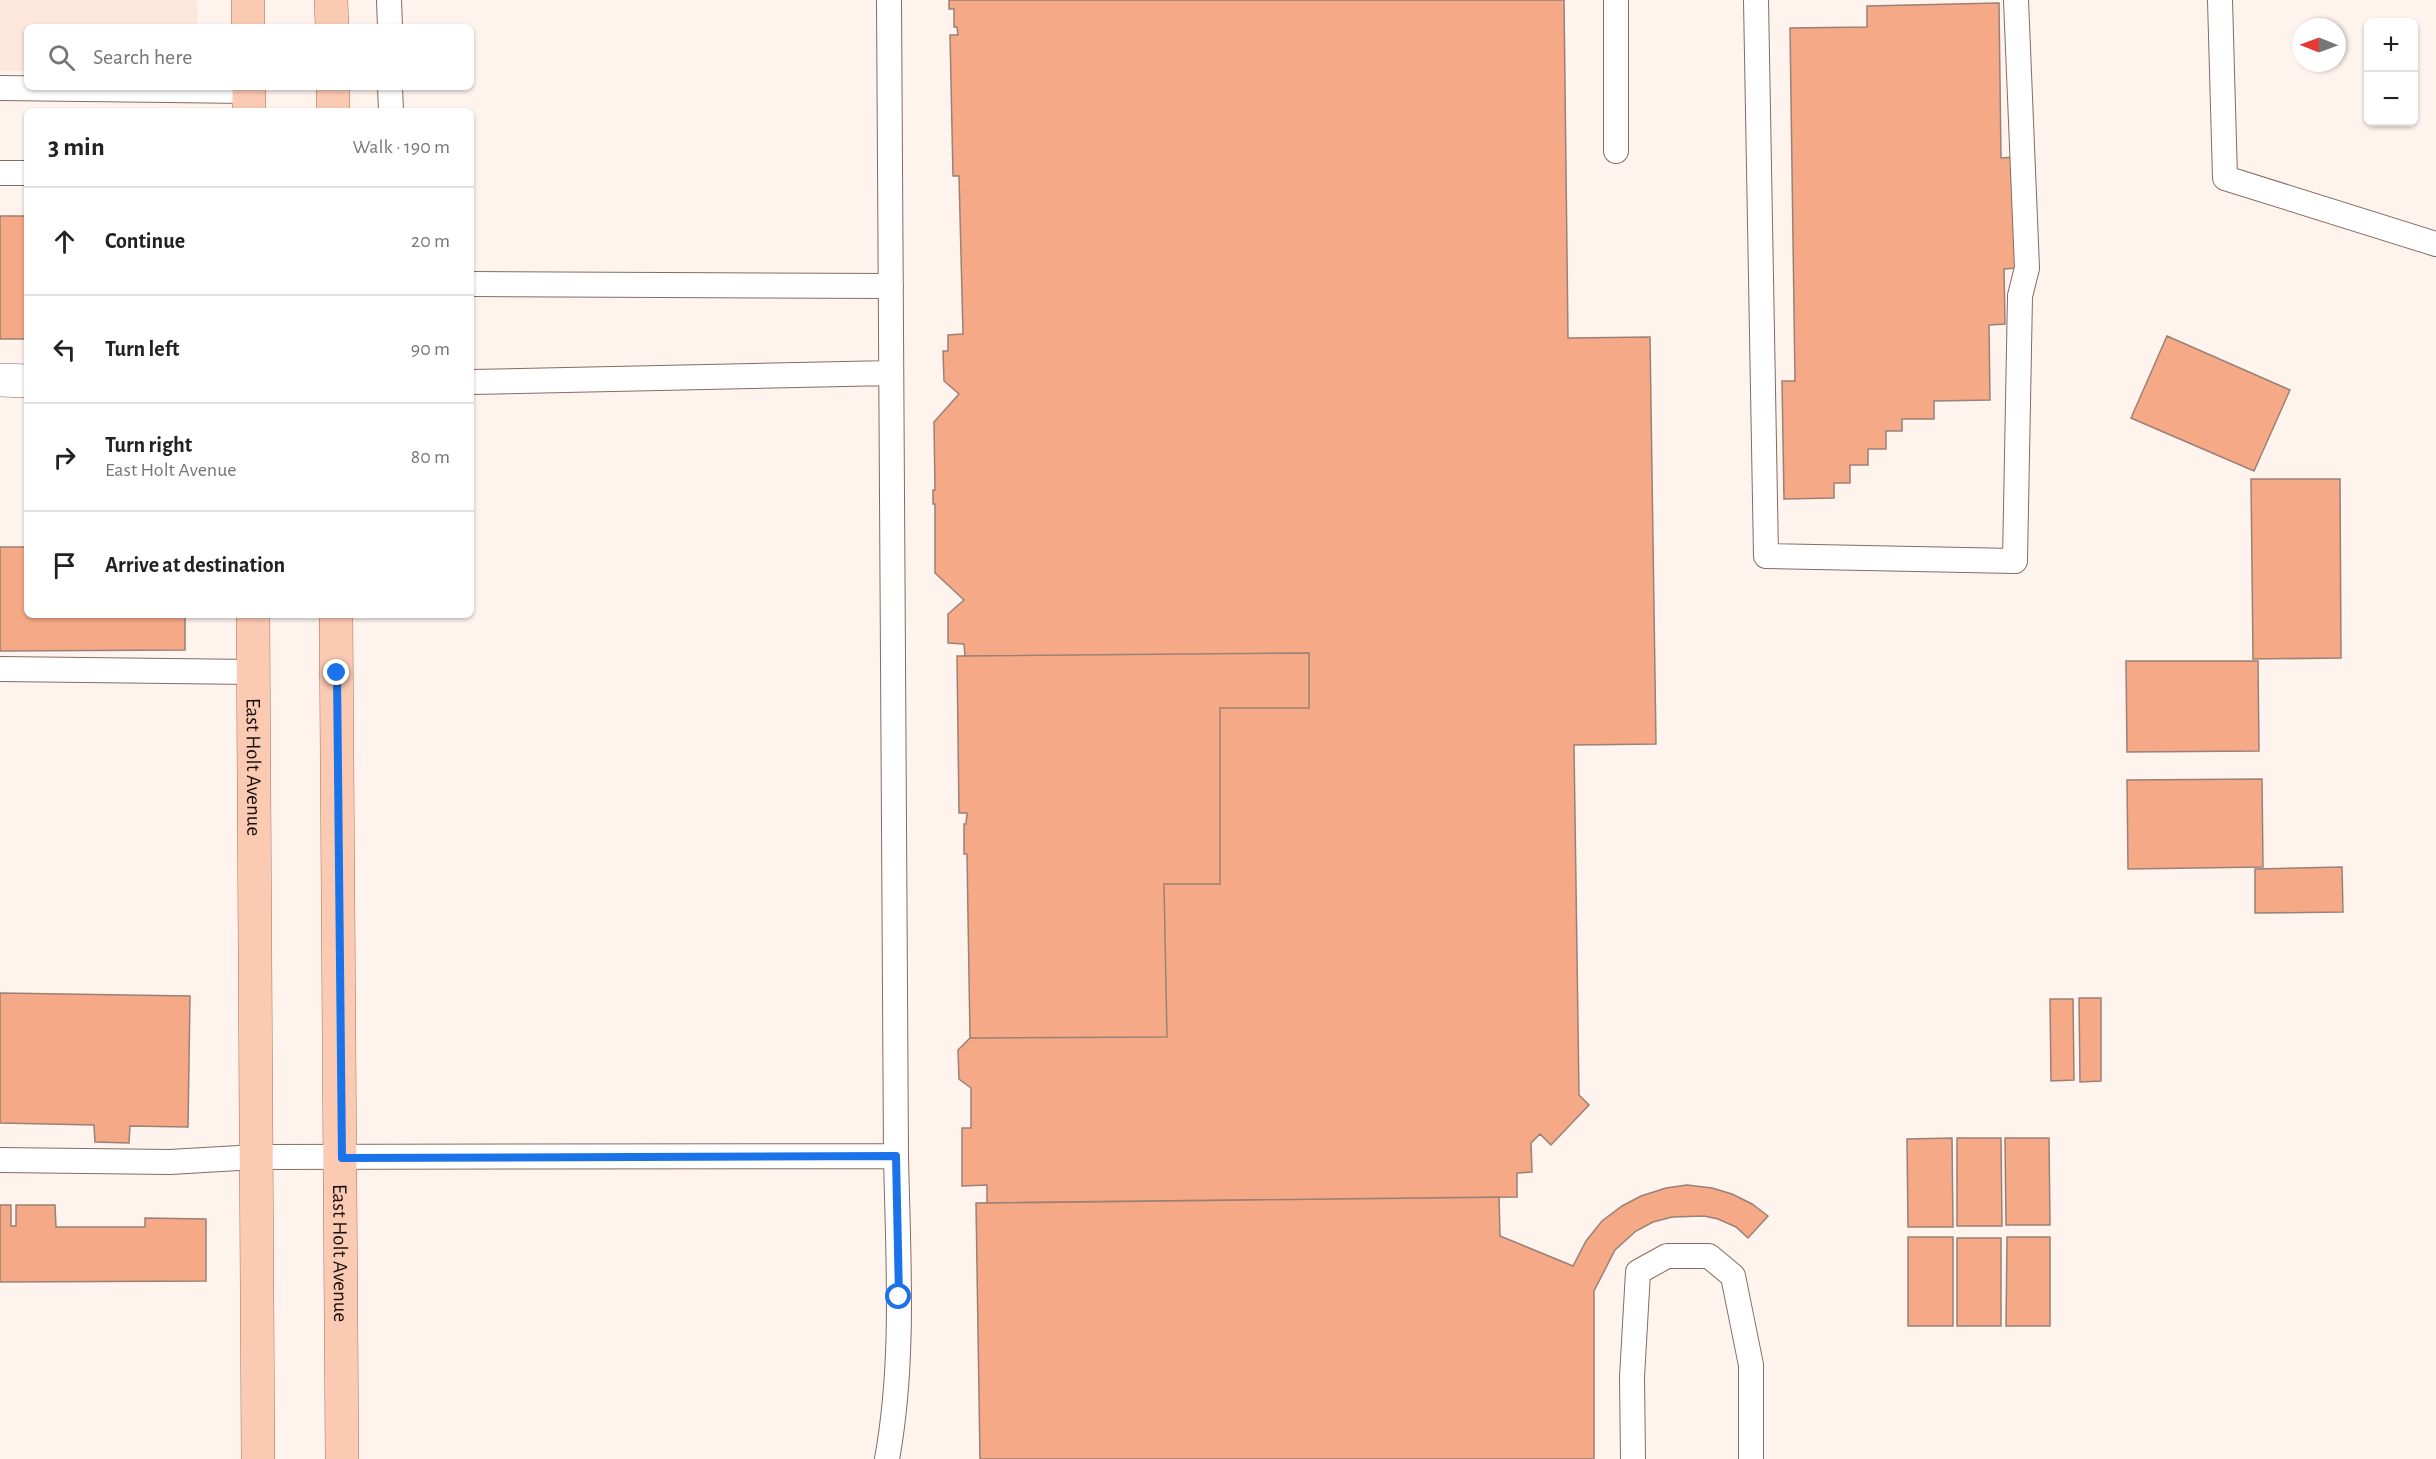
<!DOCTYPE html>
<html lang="en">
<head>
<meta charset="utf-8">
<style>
	body { margin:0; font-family:"Alegreya Sans",sans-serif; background:#f6f6f6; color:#222 }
	.controls { position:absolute; right:18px; top:18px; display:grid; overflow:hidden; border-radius:9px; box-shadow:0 2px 4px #0004 }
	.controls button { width:54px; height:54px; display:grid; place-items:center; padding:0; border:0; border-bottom:2px solid #e0e0e0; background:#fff; color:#222; font:30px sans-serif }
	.compass { position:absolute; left:2292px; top:18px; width:54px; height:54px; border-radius:50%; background:#fff; box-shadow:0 2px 4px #0004; rotate:271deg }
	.stop { position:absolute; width:18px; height:18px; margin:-14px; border:4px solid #1a73e8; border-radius:50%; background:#fff }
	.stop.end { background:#1a73e8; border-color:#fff; box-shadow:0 2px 6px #0008 }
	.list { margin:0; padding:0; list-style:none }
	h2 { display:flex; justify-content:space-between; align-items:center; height:78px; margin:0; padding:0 24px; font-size:26px }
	h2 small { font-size:20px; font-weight:400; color:#767676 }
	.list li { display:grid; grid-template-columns:39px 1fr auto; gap:18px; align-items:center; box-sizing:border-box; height:108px; padding:0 24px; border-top:2px solid #e0e0e0 }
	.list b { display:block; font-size:22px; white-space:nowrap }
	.list p { margin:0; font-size:20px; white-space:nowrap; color:#767676 }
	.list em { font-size:20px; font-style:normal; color:#767676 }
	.icon { flex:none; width:33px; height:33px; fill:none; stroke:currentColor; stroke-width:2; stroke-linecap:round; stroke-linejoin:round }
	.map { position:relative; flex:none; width:2436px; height:1459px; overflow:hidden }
	.search { position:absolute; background:#fff; box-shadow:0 2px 4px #0004; left:24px; top:24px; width:450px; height:66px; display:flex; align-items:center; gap:15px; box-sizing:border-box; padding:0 21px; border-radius:9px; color:#767676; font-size:22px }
	.panel { position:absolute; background:#fff; box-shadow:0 2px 4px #0004; left:24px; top:108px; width:450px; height:510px; border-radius:9px }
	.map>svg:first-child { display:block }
	.built { fill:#fde7dd }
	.building { fill:#f5a986; stroke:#9a8176; stroke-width:1.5 }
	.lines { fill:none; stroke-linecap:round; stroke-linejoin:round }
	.lane-casing { stroke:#846c61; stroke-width:26 }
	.street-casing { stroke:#846c61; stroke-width:34 }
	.primary-casing { stroke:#aa7157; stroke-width:34 }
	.lane { stroke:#fff; stroke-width:24 }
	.street { stroke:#fff; stroke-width:33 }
	.primary { stroke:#fbcab3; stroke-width:33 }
	.route { stroke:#1a73e8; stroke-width:8 }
	.labels { text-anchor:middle; stroke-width:4.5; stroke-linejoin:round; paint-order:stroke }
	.street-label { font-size:21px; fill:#180f0b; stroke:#fff }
</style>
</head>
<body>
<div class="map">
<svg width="2436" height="1459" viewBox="0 0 2436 1459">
	<rect width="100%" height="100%" fill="#fff3ee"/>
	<path class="built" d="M 0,0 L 197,0 L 198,27 L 27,27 L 27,71 L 0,71 Z"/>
	<path class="building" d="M 949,0 L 1564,0 L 1568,338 L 1650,337 L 1656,744 L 1574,745 L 1579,1095 L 1589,1105 L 1551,1145 L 1540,1134 L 1531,1143 L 1532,1172 L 1517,1173 L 1517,1197 L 987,1203 L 987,1185 L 962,1186 L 962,1128 L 971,1128 L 971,1088 L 959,1079 L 958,1050 L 970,1038 L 1167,1037 L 1164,884 L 1220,884 L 1220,708 L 1309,708 L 1309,653 L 965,656 L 964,644 L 948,643 L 948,614 L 964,600 L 935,573 L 935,504 L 933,504 L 933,490 L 935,490 L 934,422 L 959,394 L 944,381 L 943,351 L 948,351 L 948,335 L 963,334 L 959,176 L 953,176 L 950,35 L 958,35 L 957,27 L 954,27 L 954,9 L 949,9 Z
		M 1999,3 L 2001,158 L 2014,157 L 2016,268 L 2004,269 L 2005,324 L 1989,325 L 1990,400 L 1934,401 L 1934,419 L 1902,419 L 1902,431 L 1886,431 L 1886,449 L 1868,449 L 1868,465 L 1850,465 L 1850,483 L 1834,483 L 1834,498 L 1784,499 L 1782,381 L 1795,381 L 1790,28 L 1867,27 L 1867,6 Z
		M 72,109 L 184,111 L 72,111 Z
		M 0,216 L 27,216 L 27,339 L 0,339 Z
		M 2167,336 L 2290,390 L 2254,471 L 2131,418 Z
		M 2251,479 L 2340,479 L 2341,658 L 2253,659 Z
		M 0,547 L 27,547 L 27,615 L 185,615 L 185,650 L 0,651 Z
		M 1309,653 L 1309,708 L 1220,708 L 1220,884 L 1164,884 L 1167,1037 L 970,1038 L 967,854 L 964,854 L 964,824 L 966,824 L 967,813 L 959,813 L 957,656 Z
		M 2126,661 L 2258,661 L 2259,751 L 2127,752 Z
		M 2262,779 L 2263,867 L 2128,869 L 2127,780 Z
		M 2342,867 L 2343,912 L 2255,913 L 2255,869 Z
		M 0,993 L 190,996 L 188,1127 L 130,1126 L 129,1143 L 95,1142 L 94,1125 L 0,1123 Z
		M 2079,998 L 2101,998 L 2101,1081 L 2080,1082 Z
		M 2050,999 L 2073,999 L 2074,1080 L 2051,1081 Z
		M 1952,1138 L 1953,1227 L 1908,1227 L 1907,1139 Z
		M 1957,1138 L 2001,1138 L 2002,1226 L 1957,1226 Z
		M 2005,1138 L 2049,1138 L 2050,1225 L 2006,1225 Z
		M 1687,1185 L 1712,1188 L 1732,1194 L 1752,1204 L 1768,1216 L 1748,1238 L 1736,1227 L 1718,1219 L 1704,1216 L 1672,1217 L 1653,1222 L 1636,1231 L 1615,1250 L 1594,1291 L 1594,1459 L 980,1459 L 976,1203 L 1499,1197 L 1500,1236 L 1573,1266 L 1586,1241 L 1602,1221 L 1622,1206 L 1641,1196 L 1666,1188 Z
		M 0,1205 L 11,1205 L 11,1226 L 16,1226 L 16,1205 L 55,1205 L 56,1227 L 145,1227 L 145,1218 L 206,1219 L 206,1281 L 0,1282 Z
		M 1908,1237 L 1953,1237 L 1953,1326 L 1908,1326 Z
		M 2007,1237 L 2050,1237 L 2050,1326 L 2006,1326 Z
		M 1957,1238 L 2001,1238 L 2001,1326 L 1957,1326 Z"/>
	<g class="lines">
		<g class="lane-casing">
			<path id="lane" d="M 389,0 L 390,27
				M 1756,0 L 1766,556 L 2015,561 L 2020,296 L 2027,268 L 2016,0
				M 2220,0 L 2225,178 L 2436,244
				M 390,87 L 391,111
				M 0,88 L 249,91
				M 1616,151 L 1616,0
				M 0,173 L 27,173
				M 471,284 L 891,286
				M 471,382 L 891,373
				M 0,669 L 253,672
				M 0,1160 L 170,1162 L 256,1157 L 896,1156
				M 887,1459 C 905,1360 898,1256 896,1156 L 889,0
				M 1633,1459 L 1632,1377 L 1638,1272 L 1667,1256 L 1709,1256 L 1733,1276 L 1751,1365 L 1751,1459"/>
		</g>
		<g class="street-casing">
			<path id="street" d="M 0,380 L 27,381"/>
		</g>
		<g class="primary-casing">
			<g id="primary">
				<path d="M 248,0 L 248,27"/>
				<path d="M 331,0 L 332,27"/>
				<path d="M 249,87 L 249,111"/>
				<path d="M 333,87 L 333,111"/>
				<path id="s1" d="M 253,615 L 258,1459"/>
				<path id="s2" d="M 336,615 L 342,1459"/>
			</g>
		</g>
		<use href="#lane" class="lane"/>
		<use href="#street" class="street"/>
		<use href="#primary" class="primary"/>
	</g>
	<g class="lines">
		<path class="route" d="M 337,673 L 342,1158 L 896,1156 L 899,1297"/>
	</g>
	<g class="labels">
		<g class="street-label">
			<text dy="7" stroke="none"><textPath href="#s1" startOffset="152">East Holt Avenue</textPath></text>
			<text dy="7" stroke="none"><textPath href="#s2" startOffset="638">East Holt Avenue</textPath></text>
		</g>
	</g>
</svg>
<div class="controls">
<button>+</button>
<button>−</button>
</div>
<svg class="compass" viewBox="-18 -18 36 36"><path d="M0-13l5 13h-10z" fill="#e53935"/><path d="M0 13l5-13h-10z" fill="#767676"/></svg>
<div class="stop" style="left:899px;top:1297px"></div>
<div class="stop end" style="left:337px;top:673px"></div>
<div class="search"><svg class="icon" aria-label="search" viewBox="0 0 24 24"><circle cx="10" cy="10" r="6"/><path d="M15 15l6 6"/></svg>Search here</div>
<section class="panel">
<h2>3 min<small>Walk · 190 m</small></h2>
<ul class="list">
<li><svg class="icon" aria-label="ahead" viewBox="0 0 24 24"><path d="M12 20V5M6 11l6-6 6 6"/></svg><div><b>Continue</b></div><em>20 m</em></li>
<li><svg class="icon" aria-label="left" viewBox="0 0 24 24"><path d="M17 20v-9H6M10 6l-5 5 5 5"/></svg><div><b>Turn left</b></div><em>90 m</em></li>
<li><svg class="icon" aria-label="right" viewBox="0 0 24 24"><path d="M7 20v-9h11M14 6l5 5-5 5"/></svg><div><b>Turn right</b><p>East Holt Avenue</p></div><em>80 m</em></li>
<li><svg class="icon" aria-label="arrive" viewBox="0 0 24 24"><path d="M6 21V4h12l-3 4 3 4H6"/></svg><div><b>Arrive at destination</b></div></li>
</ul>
</section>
</div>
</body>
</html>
